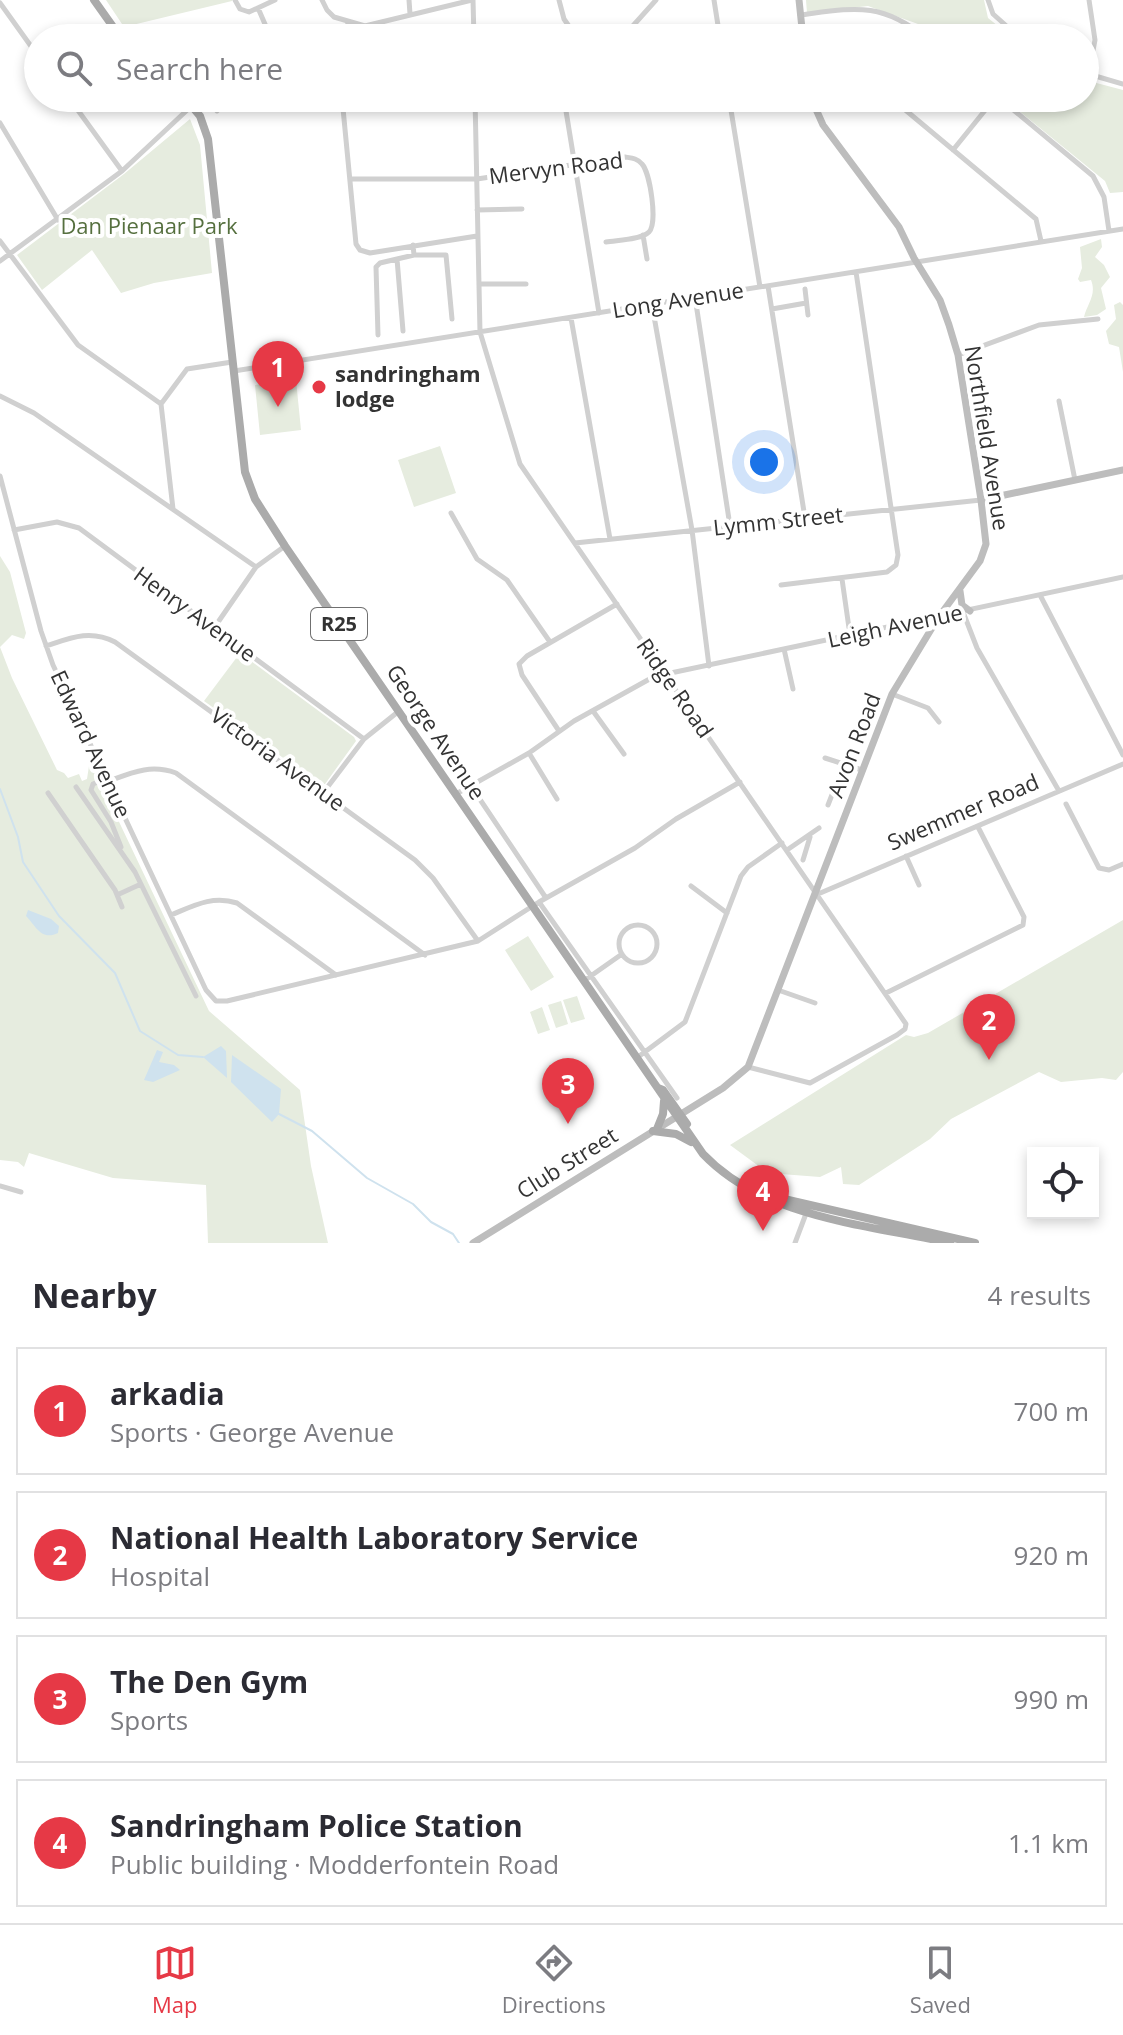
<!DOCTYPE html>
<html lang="en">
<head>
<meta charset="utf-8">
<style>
	body { margin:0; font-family:"Open Sans",sans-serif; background:#f2f2f3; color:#2b2b33 }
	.controls { position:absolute; right:24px; bottom:24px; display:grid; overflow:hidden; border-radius:0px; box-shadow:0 4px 12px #0003 }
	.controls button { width:72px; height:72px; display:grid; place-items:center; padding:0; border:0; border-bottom:2px solid #e1e1e2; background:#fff; color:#2b2b33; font:40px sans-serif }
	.you { position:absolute; left:764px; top:462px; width:28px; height:28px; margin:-20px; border:6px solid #fff; border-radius:50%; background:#1a73e8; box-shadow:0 0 0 12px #1a73e833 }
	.badge { display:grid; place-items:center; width:52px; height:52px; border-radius:50%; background:#e63946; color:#fff; font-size:26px; font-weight:700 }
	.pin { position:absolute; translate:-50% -66px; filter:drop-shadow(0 2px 4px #0008) }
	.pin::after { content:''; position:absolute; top:42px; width:28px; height:24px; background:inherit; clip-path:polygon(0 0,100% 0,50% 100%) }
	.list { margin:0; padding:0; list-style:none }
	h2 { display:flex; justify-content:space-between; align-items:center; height:104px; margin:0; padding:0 32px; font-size:34px }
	h2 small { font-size:26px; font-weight:400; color:#7c7c81 }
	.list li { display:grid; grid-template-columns:52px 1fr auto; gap:24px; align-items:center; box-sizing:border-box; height:128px; margin:0 16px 16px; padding:0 16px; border:2px solid #e1e1e2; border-radius:0px }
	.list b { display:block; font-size:30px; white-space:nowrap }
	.list p { margin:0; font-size:26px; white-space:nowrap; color:#7c7c81 }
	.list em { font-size:26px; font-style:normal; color:#7c7c81 }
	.icon { flex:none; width:44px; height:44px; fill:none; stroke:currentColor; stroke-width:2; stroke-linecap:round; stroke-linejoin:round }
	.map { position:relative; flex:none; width:1123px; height:1243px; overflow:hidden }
	.search { position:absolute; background:#fff; box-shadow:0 4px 12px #0003; left:24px; right:24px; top:24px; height:88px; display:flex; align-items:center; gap:20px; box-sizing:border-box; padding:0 28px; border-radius:44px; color:#7c7c81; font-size:30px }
	.sheet { height:680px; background:#fff }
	nav { display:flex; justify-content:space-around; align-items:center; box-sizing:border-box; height:112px; border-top:2px solid #e1e1e2; background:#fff; font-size:22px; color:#7c7c81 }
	nav a { display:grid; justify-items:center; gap:4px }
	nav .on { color:#e63946 }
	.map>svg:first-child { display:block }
	.green { fill:#e6ecdf }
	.water { fill:#cfe2ee }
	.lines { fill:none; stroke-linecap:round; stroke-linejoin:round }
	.stream { stroke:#cfe2ee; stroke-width:2 }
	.street { stroke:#d0d0d0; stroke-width:5 }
	.secondary { stroke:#bdbdbd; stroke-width:7 }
	.primary { stroke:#ababab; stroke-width:8 }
	.poi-dot { fill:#e63946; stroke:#fff; stroke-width:3 }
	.labels { text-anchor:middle; stroke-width:8; stroke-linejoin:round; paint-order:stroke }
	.shield { fill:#fff; stroke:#707070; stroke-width:2 }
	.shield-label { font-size:20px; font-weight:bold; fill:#333 }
	.street-label { font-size:22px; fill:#333; stroke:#fff }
	.park-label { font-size:22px; fill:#56703f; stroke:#fff }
	.poi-label { font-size:22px; font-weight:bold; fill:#333; stroke:#fff; text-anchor:start }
</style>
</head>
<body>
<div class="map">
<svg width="1123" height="1243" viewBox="0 0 1123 1243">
	<rect width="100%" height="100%" fill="#fff"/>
	<path class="green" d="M 106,0 L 232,0 L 232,1 L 124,27 Z
		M 806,0 L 984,0 L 988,18 L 1013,38 L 933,38 L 918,24 L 868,6 L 807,13 Z
		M 1085,80 L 1123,90 L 1123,192 L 1110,193 L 1105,181 L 1003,98 L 1085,98 Z
		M 190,119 L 200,145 L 212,273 L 154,283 L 121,293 L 92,250 L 42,290 L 17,255 L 124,174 Z
		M 1101,239 L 1102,247 L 1095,257 L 1104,265 L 1110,277 L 1101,288 L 1106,309 L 1097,315 L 1084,317 C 1087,304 1097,295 1091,280 L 1080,282 L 1078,279 L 1082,268 L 1080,247 Z
		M 1120,302 L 1123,305 L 1123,372 L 1119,347 L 1109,344 L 1106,331 L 1116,319 L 1114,305 Z
		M 296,380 L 301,430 L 260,435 L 255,385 Z
		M 440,446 L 456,493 L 414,507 L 398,460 Z
		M 0,556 L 10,572 L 26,633 L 24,639 L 12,635 L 0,647 L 12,678 L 57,770 L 64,773 L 68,778 L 79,774 L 82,781 L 87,779 L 89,766 L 92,765 L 209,1011 L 300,1090 L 311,1166 L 328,1243 L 208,1243 L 206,1185 L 113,1178 L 29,1153 L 24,1167 L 18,1162 L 0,1160 Z
		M 240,653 L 354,737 L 356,741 L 325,784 L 321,785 L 204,701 Z
		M 1123,920 L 1123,1072 L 1116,1080 L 1102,1078 L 1061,1082 L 1039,1072 L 951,1119 L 930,1139 L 859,1185 L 843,1184 L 841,1167 L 820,1177 L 768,1173 L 730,1145 L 906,1035 L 914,1037 L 928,1033 Z
		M 528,936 L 554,977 L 531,991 L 505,950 Z
		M 577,996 L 585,1019 L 571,1023 L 563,1000 Z
		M 561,1001 L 568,1024 L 556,1028 L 548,1005 Z
		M 542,1007 L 550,1030 L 538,1034 L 530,1012 Z"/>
	<path class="water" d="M 28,910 L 51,919 L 59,926 L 58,933 C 41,941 36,926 26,916 Z
		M 221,1046 L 226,1051 L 227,1078 L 203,1057 Z
		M 157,1050 L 163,1052 L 159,1062 L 174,1065 L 180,1070 L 153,1082 L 144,1080 Z
		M 232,1055 L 281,1089 L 279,1114 L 272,1122 L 231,1082 Z"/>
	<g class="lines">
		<path class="stream" d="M 0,789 L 18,837 L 23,862 L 59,916 L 115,973 L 140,1031 L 178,1055 L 203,1057
			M 279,1114 L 312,1131 L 367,1178 L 413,1204 L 431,1222 L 453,1234 L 459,1243"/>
		<path class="street" d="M 235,0 L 240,9 L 249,12 L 275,0
			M 322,0 L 327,10 L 334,17 L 365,26 L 472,0
			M 409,0 L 410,14
			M 473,0 L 474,38
			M 559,0 L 564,19 L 577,38
			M 714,0 L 720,38
			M 988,0 L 993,14 L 1020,38
			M 1089,0 L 1095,40 L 1090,66
			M 0,3 L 38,56
			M 258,8 L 271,38
			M 800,15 C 854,8 881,1 926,38
			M 137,33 L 142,38
			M 343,38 L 348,23
			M 622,38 L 656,0
			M 1085,73 L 1123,84
			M 69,98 L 122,171
			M 210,98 L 217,111
			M 238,98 L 240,108
			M 342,98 L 356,244 L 360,250 L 370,253 L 477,236
			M 475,98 L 480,332 L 520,464 L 906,1024 L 905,1029 L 897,1035 L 810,1083 L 748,1067
			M 568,98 L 566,111 L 599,313
			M 729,98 L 760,287
			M 891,98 L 1036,219 L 1041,241
			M 999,98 L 1093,176 L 1104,197 L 1109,231
			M 0,123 L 58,220
			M 953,150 L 995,98
			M 352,179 L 477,179 L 625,157 C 631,158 637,158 642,164 C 650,173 658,223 649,232 C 641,240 617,240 606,242
			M 477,210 L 522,209
			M 643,235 L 647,259
			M 0,241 L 78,345 L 161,404
			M 413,245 L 414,255 L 446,255 L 452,319
			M 0,261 L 122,171 L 200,98
			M 479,284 L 526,284
			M 768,286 L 805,518
			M 805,289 L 808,315
			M 695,297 L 730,526
			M 652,305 L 692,530 L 709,666
			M 772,309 L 806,303
			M 571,318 L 610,539
			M 403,331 L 397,259 L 414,255
			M 378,335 L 376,267 L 380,263 L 397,259
			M 958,355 L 1039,325 L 1098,319
			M 234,371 L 1123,229
			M 0,396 L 34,413 L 256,567
			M 1059,401 L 1075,480
			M 0,476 L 41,631 L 53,665 L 206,990 L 216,1001 L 227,1001 L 478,941 L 539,902 L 635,848 L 676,819 L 740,782
			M 173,509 L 161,404 L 187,369 L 232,362
			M 451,513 L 477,559 L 507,580 L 550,642
			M 14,530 L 57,522 L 79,528 L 364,739
			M 575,543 L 981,500
			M 842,579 L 850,635
			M 781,585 L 887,572 L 896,565 L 898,555 L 856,272
			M 1040,595 L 1123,755
			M 963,612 L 977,648 L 1059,791
			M 214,628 L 256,567 L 285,546
			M 46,646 C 70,638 90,629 115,642 L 415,860 L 433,878 L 478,941
			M 784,649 L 793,689
			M 666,674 L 1123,577
			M 892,694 L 928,708 L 939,722
			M 593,711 L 624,754
			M 559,731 L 522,675 L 519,664 L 527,656 L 617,604
			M 529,753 L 557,799
			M 825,758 L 862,770
			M 107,778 L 93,784 L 91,790 L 111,822 L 121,847
			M 109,781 C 133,772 151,764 176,773 L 425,955
			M 471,786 L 546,898
			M 76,787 L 135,872 L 196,996
			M 48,793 L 115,890 L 122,907
			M 323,793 L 364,739 L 399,711
			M 456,794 L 529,753 L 574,721 L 664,671
			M 1066,804 L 1099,868 L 1109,870 L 1123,864
			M 828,805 L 844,764
			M 787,850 L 819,828
			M 906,856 L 919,885
			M 803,860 L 810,837
			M 691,886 L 727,913
			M 818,894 L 1123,764
			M 117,895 L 141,884
			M 539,902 L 677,1098
			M 171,915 C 193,906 212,895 237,903 L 336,975
			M619 944a19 19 0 1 1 38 0a19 19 0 1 1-38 0Z
			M 585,980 L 622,954
			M 778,990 L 815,1003
			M 886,993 L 1023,925 L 1024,917 L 978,827
			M 638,1057 L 685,1022 L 741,876 L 748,867 L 782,843
			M 0,1186 L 21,1192
			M 795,1243 L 807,1211"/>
		<path class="secondary" d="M 799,0 L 803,38
			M 981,500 L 1123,470
			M 960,591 L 962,605 L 970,611
			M 473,1243 L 723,1088 L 748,1067 L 892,694 L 938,618 L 980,561 L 986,544 L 981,500 L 958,355 L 949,325 L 940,300 L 914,258 L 899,227 L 823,125 L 811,98"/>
		<path class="primary" d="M 94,0 L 121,38
			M 185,98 L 200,116 L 208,139 L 245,472 L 255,499 L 285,546 L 703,1154 C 765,1219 866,1224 950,1243
			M 658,1088 L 663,1090 L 687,1124
			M 657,1129 L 663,1114 L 664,1101
			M 653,1131 L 676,1134 L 691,1142
			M 784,1199 L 975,1243"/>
	</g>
	<circle class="poi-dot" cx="319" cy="387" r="8"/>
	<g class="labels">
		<rect class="shield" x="311" y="608" width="56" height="32" rx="6"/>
		<g class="shield-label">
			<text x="339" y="631">R25</text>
		</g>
		<g class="street-label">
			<text transform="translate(556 168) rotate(-7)" y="8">Mervyn Road</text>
			<text transform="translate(678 300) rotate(-9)" y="8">Long Avenue</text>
			<text transform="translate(987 438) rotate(81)" y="8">Northfield Avenue</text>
			<text transform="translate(778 521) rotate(-6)" y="8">Lymm Street</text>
			<text transform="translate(195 614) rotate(36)" y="8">Henry Avenue</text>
			<text transform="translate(895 626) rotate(-12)" y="8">Leigh Avenue</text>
			<text transform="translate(675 688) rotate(55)" y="8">Ridge Road</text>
			<text transform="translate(436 732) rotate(56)" y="8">George Avenue</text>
			<text transform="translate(91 744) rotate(65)" y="8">Edward Avenue</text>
			<text transform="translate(854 745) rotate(-69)" y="8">Avon Road</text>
			<text transform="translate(278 759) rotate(36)" y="8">Victoria Avenue</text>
			<text transform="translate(963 812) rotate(-23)" y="8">Swemmer Road</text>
			<text transform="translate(567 1163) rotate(-32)" y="8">Club Street</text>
		</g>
		<g class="park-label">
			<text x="149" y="234">Dan Pienaar Park</text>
		</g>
		<g class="poi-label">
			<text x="335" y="382">sandringham<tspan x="335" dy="25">lodge</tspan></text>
		</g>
	</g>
</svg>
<div class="controls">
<button><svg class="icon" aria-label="locate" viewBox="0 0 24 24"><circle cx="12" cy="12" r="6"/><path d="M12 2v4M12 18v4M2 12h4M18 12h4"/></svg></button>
</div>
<div class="you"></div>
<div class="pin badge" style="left:278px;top:407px">1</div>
<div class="pin badge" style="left:989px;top:1060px">2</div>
<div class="pin badge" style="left:568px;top:1124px">3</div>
<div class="pin badge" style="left:763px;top:1231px">4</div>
<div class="search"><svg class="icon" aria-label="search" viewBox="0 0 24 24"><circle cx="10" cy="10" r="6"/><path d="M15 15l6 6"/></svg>Search here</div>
</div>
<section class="sheet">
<h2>Nearby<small>4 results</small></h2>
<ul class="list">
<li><span class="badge">1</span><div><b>arkadia</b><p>Sports · George Avenue</p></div><em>700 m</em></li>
<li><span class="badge">2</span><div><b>National Health Laboratory Service</b><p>Hospital</p></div><em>920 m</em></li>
<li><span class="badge">3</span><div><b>The Den Gym</b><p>Sports</p></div><em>990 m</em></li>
<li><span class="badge">4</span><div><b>Sandringham Police Station</b><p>Public building · Modderfontein Road</p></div><em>1.1 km</em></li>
</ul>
</section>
<nav>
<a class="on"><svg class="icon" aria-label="map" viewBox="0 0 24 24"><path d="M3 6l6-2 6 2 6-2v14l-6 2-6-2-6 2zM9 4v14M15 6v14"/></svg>Map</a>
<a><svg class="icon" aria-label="directions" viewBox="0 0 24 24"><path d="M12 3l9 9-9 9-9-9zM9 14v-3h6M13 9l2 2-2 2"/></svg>Directions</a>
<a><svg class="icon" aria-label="saved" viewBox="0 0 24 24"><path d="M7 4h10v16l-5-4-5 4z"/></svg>Saved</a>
</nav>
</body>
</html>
